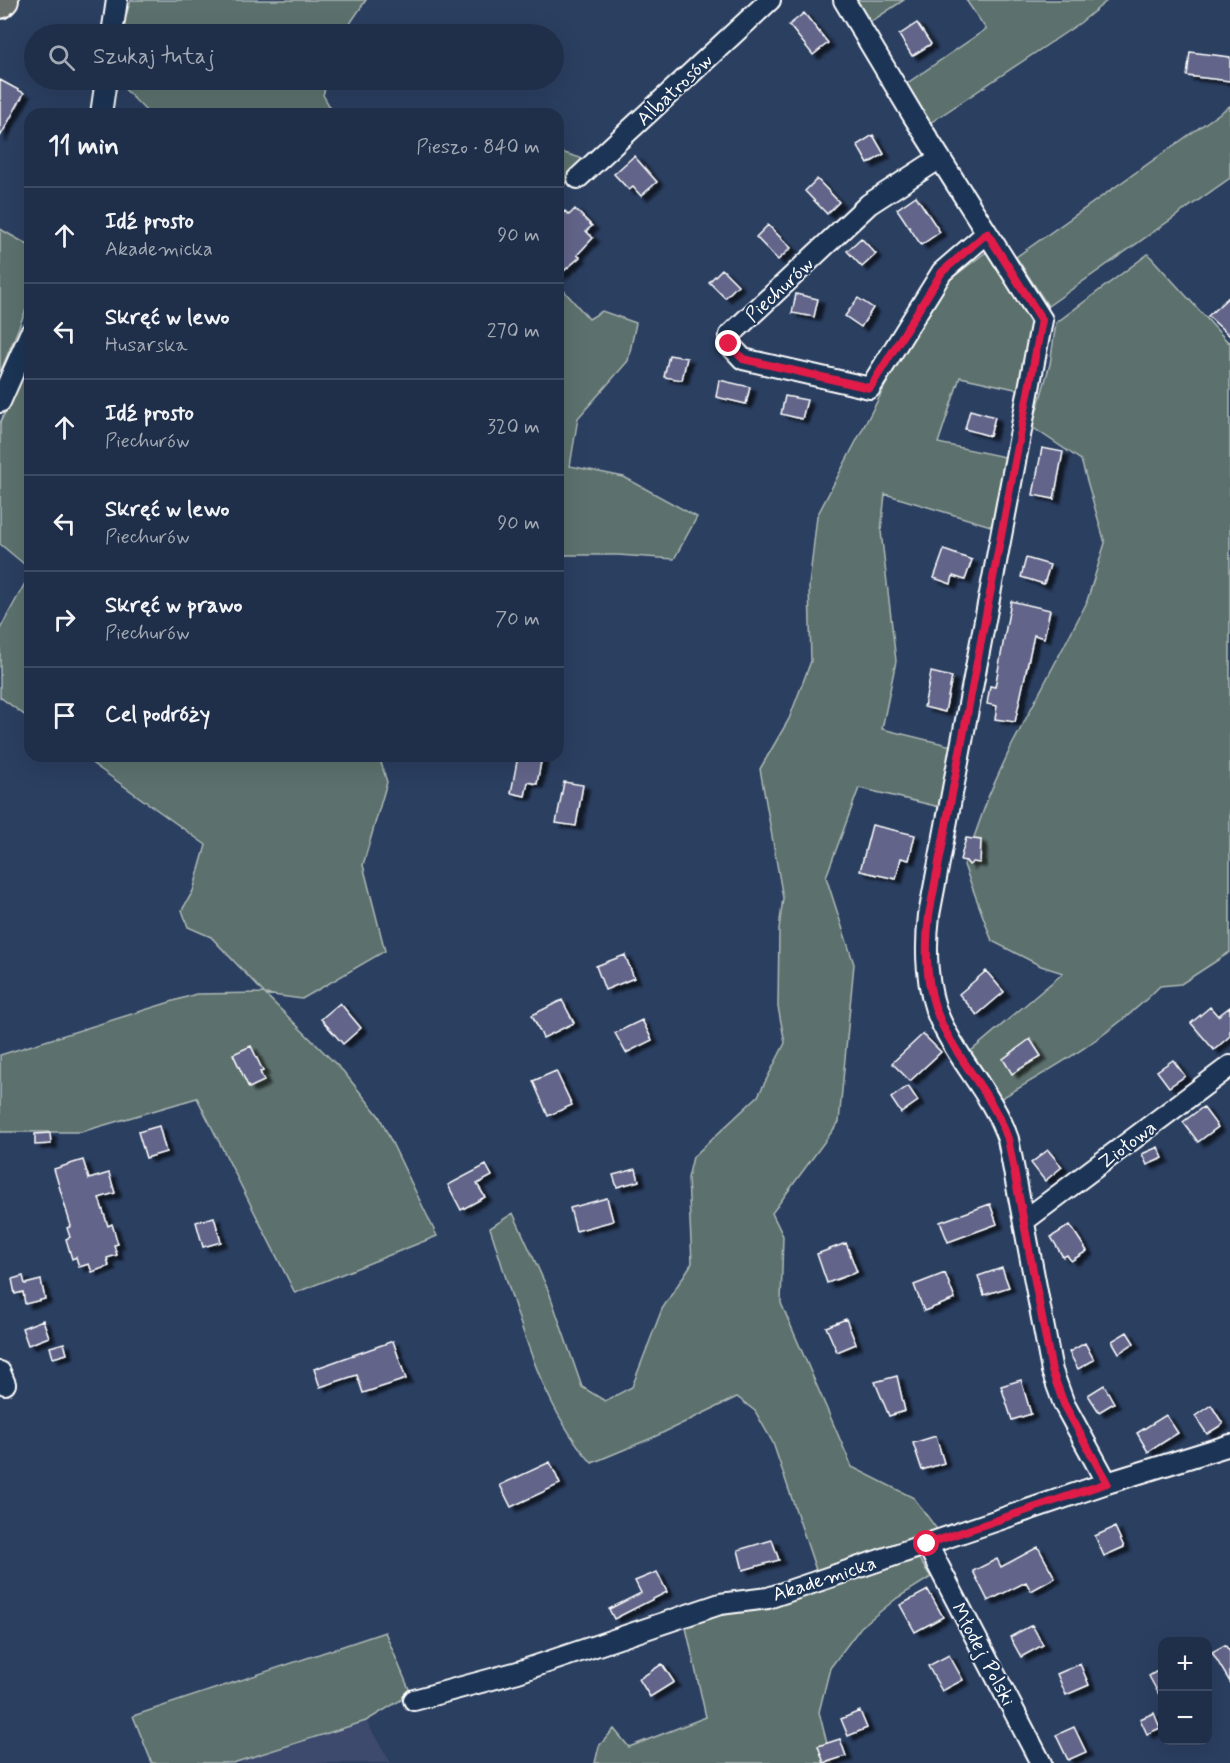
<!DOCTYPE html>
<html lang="pl">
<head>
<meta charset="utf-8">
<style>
	body { margin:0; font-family:Mynerve,sans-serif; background:#283750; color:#f1f3f6 }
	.controls { position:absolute; right:18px; bottom:18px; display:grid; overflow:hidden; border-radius:12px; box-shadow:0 6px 24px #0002 }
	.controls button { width:54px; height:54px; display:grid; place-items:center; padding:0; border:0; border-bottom:2px solid #3d4a61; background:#202f49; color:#f1f3f6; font:30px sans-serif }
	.stop { position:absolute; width:18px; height:18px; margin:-14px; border:4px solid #e11d48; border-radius:50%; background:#fff }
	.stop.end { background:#e11d48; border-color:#fff; box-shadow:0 2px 6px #0008 }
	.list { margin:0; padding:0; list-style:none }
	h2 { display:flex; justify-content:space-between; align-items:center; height:78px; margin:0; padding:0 24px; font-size:26px }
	h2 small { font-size:20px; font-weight:400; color:#a2a9b4 }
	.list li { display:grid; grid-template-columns:39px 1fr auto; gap:18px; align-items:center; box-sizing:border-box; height:96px; padding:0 24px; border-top:2px solid #3d4a61 }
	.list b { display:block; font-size:22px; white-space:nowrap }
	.list p { margin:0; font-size:20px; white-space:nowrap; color:#a2a9b4 }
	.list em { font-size:20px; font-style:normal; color:#a2a9b4 }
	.icon { flex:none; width:33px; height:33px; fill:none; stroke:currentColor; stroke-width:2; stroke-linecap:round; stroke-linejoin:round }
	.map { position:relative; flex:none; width:1230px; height:1763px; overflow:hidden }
	.search { position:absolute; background:#202f49; box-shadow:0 6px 24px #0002; left:24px; top:24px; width:540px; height:66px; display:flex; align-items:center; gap:15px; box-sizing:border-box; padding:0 21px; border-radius:33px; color:#a2a9b4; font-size:22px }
	.panel { position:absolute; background:#202f49; box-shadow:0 6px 24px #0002; left:24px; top:108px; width:540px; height:654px; border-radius:18px }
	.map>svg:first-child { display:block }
	.built { fill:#3c4a6d }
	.green { fill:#5c716d; stroke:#aeb8b6; stroke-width:1.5 }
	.building { fill:#626589; stroke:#fff; stroke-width:1.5; filter:url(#shadow) }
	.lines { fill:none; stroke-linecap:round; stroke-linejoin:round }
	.minor-casing { stroke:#fff; stroke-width:24 }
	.highway-casing { stroke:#fff; stroke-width:34 }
	.minor { stroke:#1d3557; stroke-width:20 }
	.highway { stroke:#6b706d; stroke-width:30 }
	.route { stroke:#e11d48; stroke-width:8 }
	.labels { text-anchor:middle; stroke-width:4.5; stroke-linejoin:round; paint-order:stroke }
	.street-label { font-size:20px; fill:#fff; stroke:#1d3557 }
</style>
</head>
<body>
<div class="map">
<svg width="1230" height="1763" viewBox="0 0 1230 1763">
	<defs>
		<filter id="shadow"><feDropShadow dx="6" dy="4" stdDeviation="1.5" flood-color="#0009"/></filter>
	</defs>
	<rect width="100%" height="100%" fill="#2b3f61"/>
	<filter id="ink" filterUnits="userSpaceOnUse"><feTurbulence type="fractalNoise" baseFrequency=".0167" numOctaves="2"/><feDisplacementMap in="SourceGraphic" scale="12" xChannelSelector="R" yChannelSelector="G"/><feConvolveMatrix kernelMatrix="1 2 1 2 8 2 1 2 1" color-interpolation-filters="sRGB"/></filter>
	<g filter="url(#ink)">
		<path class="built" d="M 366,1721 L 391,1763 L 233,1763 Z"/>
		<path class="green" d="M 131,0 L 366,0 L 343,34 L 120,34 Z
			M 856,0 L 904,0 L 869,23 Z
			M 966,0 L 1108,0 L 1080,23 L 930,123 L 906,84 L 986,29 Z
			M 116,80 L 328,80 L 323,95 L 334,114 L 149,114 Z
			M 1230,106 L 1230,178 L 1048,306 L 1016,257 Z
			M 558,151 L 584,159 L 572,172 L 558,195 Z
			M 0,229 L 30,246 L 30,300 L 0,373 Z
			M 986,252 L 1033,324 L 1020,390 L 960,377 L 938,443 L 1005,457 L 994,527 L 885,494 L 881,531 L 896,661 L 882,729 L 952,746 L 940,807 L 859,788 L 826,877 L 854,964 L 839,1122 L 772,1213 L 783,1236 L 781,1303 L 852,1467 L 914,1498 L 939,1532 L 817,1573 L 773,1443 L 755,1411 L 737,1397 L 652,1438 L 592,1463 C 537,1402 516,1305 490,1228 L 513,1213 L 549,1292 L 582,1387 L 605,1401 L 632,1387 L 662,1309 L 692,1263 L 688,1178 L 693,1157 L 758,1096 L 785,1043 L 778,1007 L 779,929 L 783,898 L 760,769 L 789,719 L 811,661 L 809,586 L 817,516 L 935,291 Z
			M 1148,254 L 1228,342 L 1230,341 L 1230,952 L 1181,984 L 1160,986 C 1113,1034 1057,1066 1000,1099 L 970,1052 L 1063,973 L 1041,966 L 992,941 L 964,865 L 989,795 L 1011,747 L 1086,604 L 1105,543 L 1081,460 L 1032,427 L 1050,364 L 1056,323 Z
			M 558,284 L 589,319 L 602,311 L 636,323 L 628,361 L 578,418 L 570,466 L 624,477 L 697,517 L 674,559 L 618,555 L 558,555 Z
			M 30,359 L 30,569 L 0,544 L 0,423 Z
			M 30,574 L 30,719 L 0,697 L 0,629 Z
			M 82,756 L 379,756 L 387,782 L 363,865 L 385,951 L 302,999 L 265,994 L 343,1071 L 379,1116 L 437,1236 L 295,1293 L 197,1098 L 81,1132 L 0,1132 L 0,1055 L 196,994 L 264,993 L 211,937 L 188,927 L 182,910 L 193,891 L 206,845 Z
			M 919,1559 L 931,1577 L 897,1598 L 861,1627 L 830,1668 L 819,1712 L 832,1763 L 595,1763 L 599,1746 L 614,1729 L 629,1747 L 706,1717 L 685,1623 L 818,1590 Z
			M 385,1632 L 411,1694 L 366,1721 L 233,1763 L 152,1763 L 133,1716 Z"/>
		<path class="building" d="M 804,13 L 828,43 L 813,55 L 789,25 Z
			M 917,23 L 931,44 L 912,56 L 899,35 Z
			M 1190,52 L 1230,57 L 1230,81 L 1187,76 Z
			M 0,80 L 24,93 L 0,137 Z
			M 873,135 L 884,154 L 868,164 L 857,145 Z
			M 634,156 L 657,182 L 641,196 L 633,187 L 629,190 L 614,174 Z
			M 817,179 L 839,202 L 827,214 L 805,191 Z
			M 916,196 L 940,232 L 921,245 L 897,209 Z
			M 575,209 L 592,226 L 586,231 L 593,238 L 577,255 L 580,257 L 558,276 L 558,218 L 565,211 L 569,215 Z
			M 768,225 L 791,248 L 778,260 L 756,237 Z
			M 861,238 L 876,254 L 862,267 L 847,251 Z
			M 722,269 L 738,285 L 725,298 L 709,282 Z
			M 796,294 L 818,299 L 814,317 L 792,313 Z
			M 1230,296 L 1230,336 L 1208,316 Z
			M 858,298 L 873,308 L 861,327 L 845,316 Z
			M 669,355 L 687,358 L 682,380 L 664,377 Z
			M 719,380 L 750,387 L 746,404 L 716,397 Z
			M 785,396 L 807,400 L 802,419 L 781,414 Z
			M 970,410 L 995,417 L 990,436 L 965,429 Z
			M 1042,448 L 1063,452 L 1054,499 L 1033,495 Z
			M 944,550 L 972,560 L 965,580 L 953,576 L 951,584 L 934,578 Z
			M 1026,558 L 1050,565 L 1044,584 L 1021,577 Z
			M 1011,601 L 1050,610 L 1044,638 L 1034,635 L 1015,722 L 995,719 L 997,706 L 987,704 L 990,686 L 995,687 Z
			M 931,672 L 952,677 L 945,712 L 924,707 Z
			M 518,756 L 542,756 L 537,784 L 528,782 L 525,796 L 511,793 Z
			M 564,782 L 583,785 L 576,826 L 556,823 Z
			M 872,825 L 915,835 L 909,860 L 901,858 L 896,879 L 860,871 Z
			M 966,838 L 981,840 L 980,863 L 973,862 L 969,865 L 966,861 L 960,860 Z
			M 625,955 L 634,978 L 605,990 L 596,966 Z
			M 986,971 L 1004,992 L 977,1015 L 959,994 Z
			M 562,1000 L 574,1023 L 543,1038 L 532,1015 Z
			M 340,1003 L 361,1028 L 343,1044 L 321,1019 Z
			M 1210,1007 L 1218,1016 L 1230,1007 L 1230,1036 L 1214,1050 L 1191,1023 Z
			M 642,1020 L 652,1040 L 626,1053 L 615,1033 Z
			M 923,1034 L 941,1052 L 910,1081 L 892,1063 Z
			M 1030,1039 L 1041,1056 L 1012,1074 L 1003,1059 Z
			M 251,1046 L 263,1071 L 260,1072 L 264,1081 L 249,1088 L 233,1054 Z
			M 1173,1060 L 1185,1076 L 1169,1087 L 1157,1071 Z
			M 556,1071 L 572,1105 L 548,1116 L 533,1081 Z
			M 908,1086 L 918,1101 L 901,1113 L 891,1098 Z
			M 1203,1107 L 1218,1127 L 1198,1142 L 1183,1122 Z
			M 159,1126 L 166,1152 L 146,1158 L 138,1132 Z
			M 50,1133 L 51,1144 L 35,1145 L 35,1134 Z
			M 1158,1147 L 1163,1158 L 1147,1165 L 1142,1154 Z
			M 1048,1150 L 1062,1167 L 1045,1181 L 1031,1163 Z
			M 83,1160 L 89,1179 L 109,1173 L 115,1193 L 99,1198 L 108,1226 L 112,1224 L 118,1244 L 114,1245 L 117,1255 L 107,1258 L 109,1266 L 92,1272 L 89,1264 L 79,1267 L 76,1257 L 72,1259 L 66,1239 L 70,1237 L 67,1228 L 71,1226 L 54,1169 Z
			M 486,1165 L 492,1176 L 477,1184 L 485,1197 L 461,1210 L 448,1185 Z
			M 636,1169 L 639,1181 L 617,1187 L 613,1175 Z
			M 607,1198 L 613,1221 L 576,1231 L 570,1208 Z
			M 990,1204 L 997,1224 L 948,1242 L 940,1222 Z
			M 214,1217 L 221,1242 L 203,1247 L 196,1222 Z
			M 1070,1225 L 1087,1251 L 1071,1261 L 1067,1255 L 1063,1257 L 1051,1237 Z
			M 846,1243 L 857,1272 L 827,1283 L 817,1254 Z
			M 1002,1268 L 1009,1287 L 984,1295 L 978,1276 Z
			M 945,1273 L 955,1299 L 924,1311 L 914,1285 Z
			M 23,1276 L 25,1284 L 41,1280 L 45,1299 L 25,1304 L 23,1292 L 15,1294 L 12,1279 Z
			M 846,1319 L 856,1344 L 837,1352 L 826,1327 Z
			M 43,1320 L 49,1337 L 28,1345 L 22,1328 Z
			M 1127,1332 L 1134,1343 L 1119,1353 L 1112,1341 Z
			M 393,1341 L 406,1379 L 363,1393 L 357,1375 L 320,1387 L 314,1369 Z
			M 64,1343 L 67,1354 L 53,1358 L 50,1347 Z
			M 1085,1343 L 1094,1360 L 1078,1369 L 1069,1352 Z
			M 897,1376 L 905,1411 L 889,1416 L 875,1382 Z
			M 1021,1380 L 1031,1414 L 1012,1420 L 1001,1386 Z
			M 1104,1385 L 1114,1403 L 1099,1412 L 1088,1395 Z
			M 1211,1405 L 1223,1424 L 1207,1434 L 1195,1416 Z
			M 1166,1415 L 1178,1433 L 1148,1452 L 1137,1433 Z
			M 936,1436 L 944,1463 L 922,1470 L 913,1443 Z
			M 550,1462 L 560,1484 L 511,1507 L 500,1485 Z
			M 1115,1527 L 1124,1547 L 1104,1556 L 1095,1536 Z
			M 772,1540 L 779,1560 L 743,1570 L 738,1550 Z
			M 1038,1547 L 1055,1578 L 1031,1591 L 1026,1582 L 988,1601 L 973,1571 L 997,1559 L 1001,1567 Z
			M 657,1572 L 667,1592 L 614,1619 L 609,1609 L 641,1593 L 635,1581 Z
			M 928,1590 L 943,1617 L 915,1632 L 900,1605 Z
			M 1032,1625 L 1043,1645 L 1021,1657 L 1010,1637 Z
			M 1225,1645 L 1230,1652 L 1230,1682 L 1212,1652 Z
			M 949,1655 L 963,1680 L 942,1691 L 928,1666 Z
			M 662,1664 L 674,1682 L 650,1697 L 639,1679 Z
			M 1080,1664 L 1089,1685 L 1066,1695 L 1057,1674 Z
			M 1162,1668 L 1162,1700 L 1149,1676 Z
			M 860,1711 L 867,1728 L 848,1736 L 841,1719 Z
			M 1154,1713 L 1160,1728 L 1147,1734 L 1140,1719 Z
			M 1074,1727 L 1086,1752 L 1068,1760 L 1056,1735 Z
			M 840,1739 L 846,1756 L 824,1763 L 818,1746 Z"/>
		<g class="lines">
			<g class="minor-casing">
				<path id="minor" d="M 844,0 L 914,117 L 1042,320 L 929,915 C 925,948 926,989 940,1020 C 959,1062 993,1095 1008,1139 L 1052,1371 L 1064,1404 L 1107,1483
					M 112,34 L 117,0
					M 101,114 L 106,80
					M 940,158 L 869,204 L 730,335 L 729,344 L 743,359 L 870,388 L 942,272 L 987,233
					M 578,178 L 770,0
					M 0,402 L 30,334
					M 1024,1221 L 1230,1066
					M 0,1372 L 5,1384
					M 927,1544 L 1041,1763
					M 414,1700 L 518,1672 L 720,1604 L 768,1598 L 1107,1483 L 1230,1445"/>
			</g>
			<g class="highway-casing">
				<path id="highway" d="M 0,3 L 3,0"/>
			</g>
			<use href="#minor" class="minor"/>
			<use href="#highway" class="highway"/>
		</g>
	</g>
	<g class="lines" filter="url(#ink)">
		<path class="route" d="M 729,344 L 743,359 L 870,388 L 942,272 L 987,233 L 1042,320 L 929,915 C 925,949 926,989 940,1020 C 958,1062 993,1095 1008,1139 L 1052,1371 L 1064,1404 L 1107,1483 L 927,1544"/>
	</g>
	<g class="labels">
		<g class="street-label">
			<text transform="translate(674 89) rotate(-43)" y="7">Albatrosów</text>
			<text transform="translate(779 289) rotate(-43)" y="7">Piechurów</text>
			<text transform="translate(1127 1144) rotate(-37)" y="7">Ziołowa</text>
			<text transform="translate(824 1578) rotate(-18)" y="7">Akademicka</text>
			<text transform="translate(984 1654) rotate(62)" y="7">Młodej Polski</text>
		</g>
	</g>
</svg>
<div class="controls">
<button>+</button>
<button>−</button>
</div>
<div class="stop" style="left:927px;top:1544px"></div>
<div class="stop end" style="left:729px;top:344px"></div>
<div class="search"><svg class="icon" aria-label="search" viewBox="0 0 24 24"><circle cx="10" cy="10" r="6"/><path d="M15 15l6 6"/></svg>Szukaj tutaj</div>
<section class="panel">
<h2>11 min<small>Pieszo · 840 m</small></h2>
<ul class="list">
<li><svg class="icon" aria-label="ahead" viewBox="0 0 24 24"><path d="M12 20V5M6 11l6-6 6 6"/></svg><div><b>Idź prosto</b><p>Akademicka</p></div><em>90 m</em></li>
<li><svg class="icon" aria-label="left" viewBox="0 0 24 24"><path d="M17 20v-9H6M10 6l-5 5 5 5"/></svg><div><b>Skręć w lewo</b><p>Husarska</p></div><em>270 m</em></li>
<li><svg class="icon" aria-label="ahead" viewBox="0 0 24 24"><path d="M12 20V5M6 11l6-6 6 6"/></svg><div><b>Idź prosto</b><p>Piechurów</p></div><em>320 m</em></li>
<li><svg class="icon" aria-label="left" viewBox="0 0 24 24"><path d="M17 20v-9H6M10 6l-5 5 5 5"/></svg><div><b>Skręć w lewo</b><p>Piechurów</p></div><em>90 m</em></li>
<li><svg class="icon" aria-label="right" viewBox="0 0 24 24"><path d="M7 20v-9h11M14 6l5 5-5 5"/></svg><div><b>Skręć w prawo</b><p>Piechurów</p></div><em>70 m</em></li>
<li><svg class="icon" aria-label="arrive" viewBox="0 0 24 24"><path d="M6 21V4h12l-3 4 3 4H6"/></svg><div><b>Cel podróży</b></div></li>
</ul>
</section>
</div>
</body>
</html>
